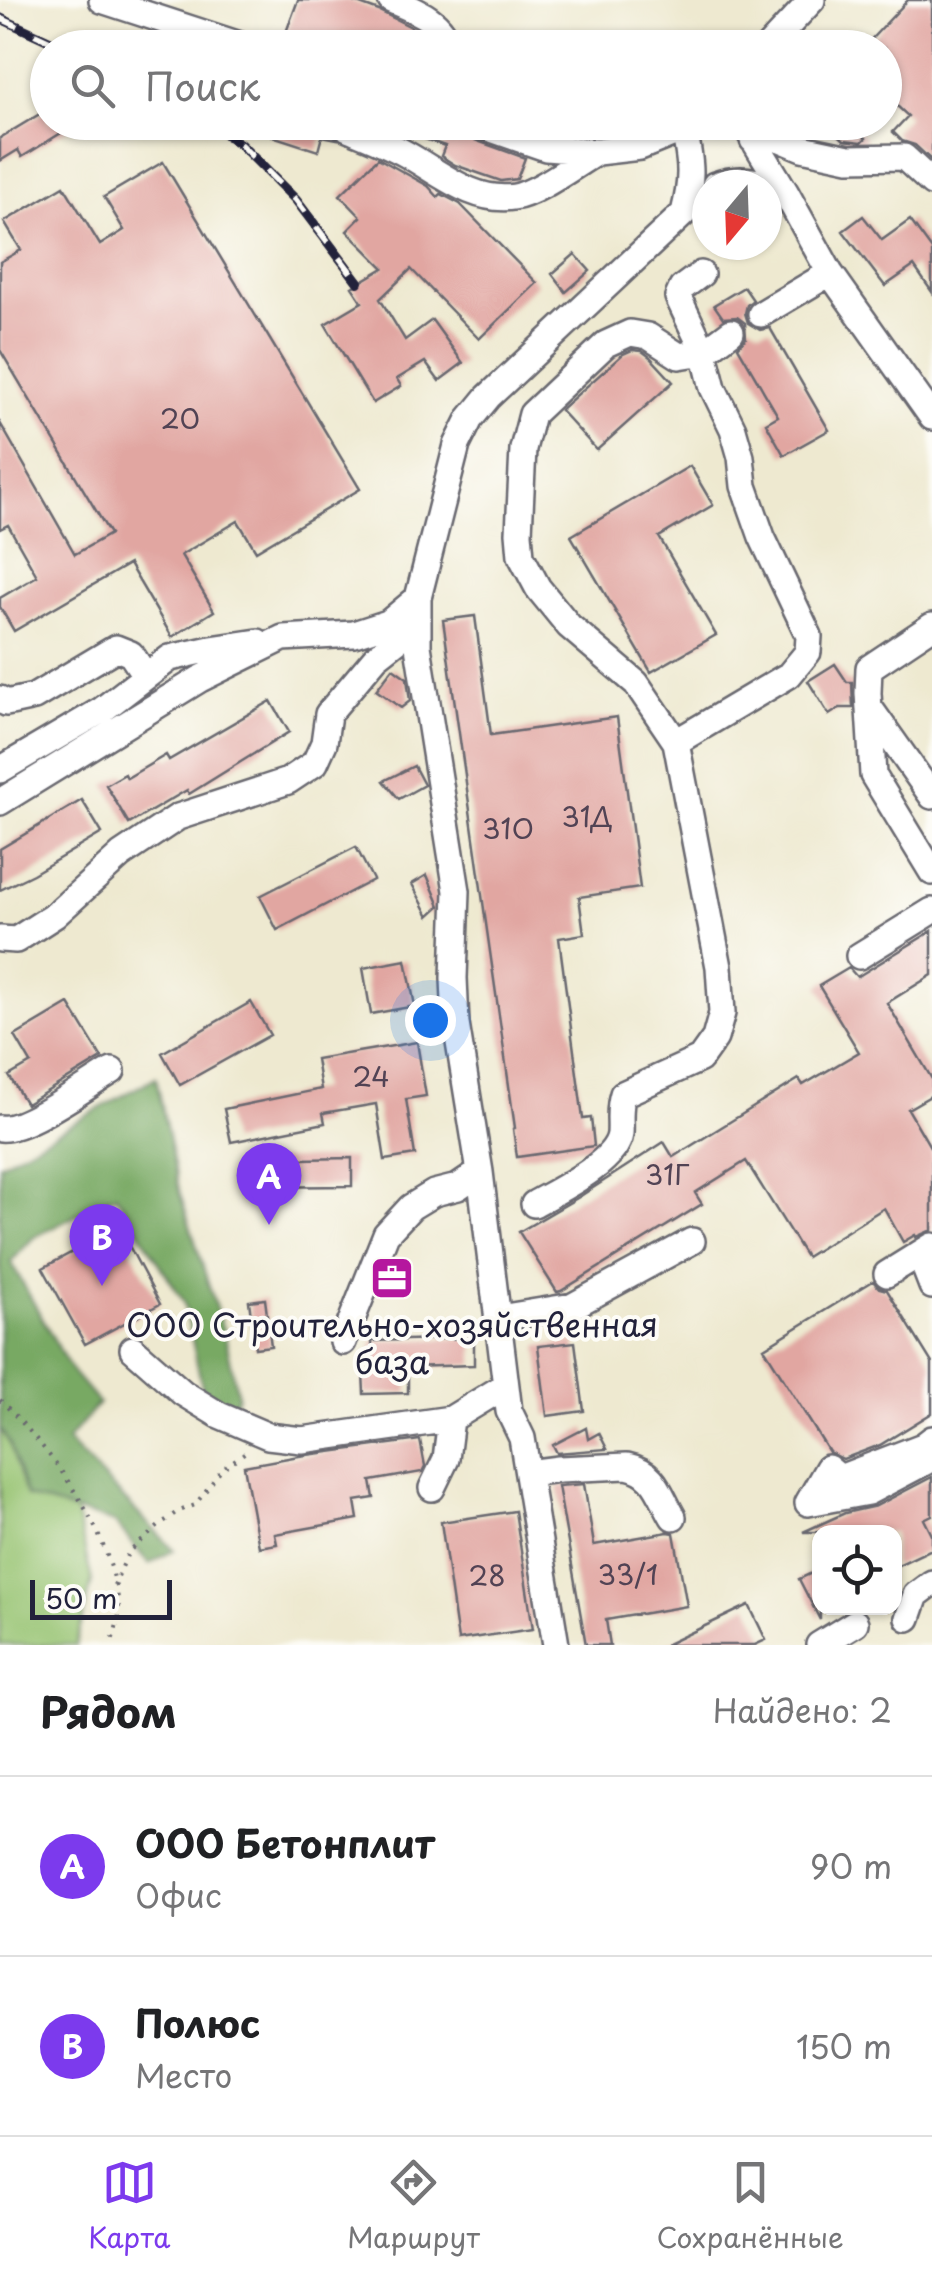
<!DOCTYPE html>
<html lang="ru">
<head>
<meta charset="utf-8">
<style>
	body { margin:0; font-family:"Playpen Sans",sans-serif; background:#f6f6f6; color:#202124 }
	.controls { position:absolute; right:30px; bottom:30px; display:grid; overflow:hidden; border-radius:20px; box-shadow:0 2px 8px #0004 }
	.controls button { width:90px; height:90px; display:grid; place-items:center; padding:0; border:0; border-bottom:2px solid #e0e0e0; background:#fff; color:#202124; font:50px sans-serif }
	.compass { position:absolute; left:692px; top:170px; width:90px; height:90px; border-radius:50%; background:#fff; box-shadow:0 2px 8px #0004; rotate:199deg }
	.scale { position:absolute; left:30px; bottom:25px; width:142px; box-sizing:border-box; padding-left:10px; border:5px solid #22223b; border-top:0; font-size:28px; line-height:35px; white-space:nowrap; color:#22223b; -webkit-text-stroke:8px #fdfcf7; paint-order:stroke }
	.you { position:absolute; left:430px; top:1020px; width:35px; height:35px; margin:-25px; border:8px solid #fff; border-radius:50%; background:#1a73e8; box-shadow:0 0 0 15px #1a73e833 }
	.badge { display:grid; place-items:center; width:65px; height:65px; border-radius:50%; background:#7c3aed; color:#fff; font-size:32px; font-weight:700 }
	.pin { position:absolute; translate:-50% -82px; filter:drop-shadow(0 2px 5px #0008) }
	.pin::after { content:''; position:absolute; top:52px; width:35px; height:30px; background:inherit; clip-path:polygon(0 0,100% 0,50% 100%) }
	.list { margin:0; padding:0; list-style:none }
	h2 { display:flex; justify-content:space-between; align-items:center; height:130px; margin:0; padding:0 40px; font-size:42px }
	h2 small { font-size:32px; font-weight:400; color:#757577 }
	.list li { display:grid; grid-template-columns:65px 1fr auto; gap:30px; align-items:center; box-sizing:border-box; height:180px; padding:0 40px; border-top:2px solid #e0e0e0 }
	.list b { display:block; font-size:38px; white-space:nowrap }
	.list p { margin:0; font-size:32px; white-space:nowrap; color:#757577 }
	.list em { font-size:32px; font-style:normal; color:#757577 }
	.icon { flex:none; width:55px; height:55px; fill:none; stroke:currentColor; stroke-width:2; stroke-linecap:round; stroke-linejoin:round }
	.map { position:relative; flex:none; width:932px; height:1645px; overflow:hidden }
	.search { position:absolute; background:#fff; box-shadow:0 2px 8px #0004; left:30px; right:30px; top:30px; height:110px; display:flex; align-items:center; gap:25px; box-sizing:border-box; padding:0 35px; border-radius:55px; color:#757577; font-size:38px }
	.sheet { height:490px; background:#fff }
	nav { display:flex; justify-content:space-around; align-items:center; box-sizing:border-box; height:140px; border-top:2px solid #e0e0e0; background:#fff; font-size:28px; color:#757577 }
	nav a { display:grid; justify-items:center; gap:5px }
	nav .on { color:#7c3aed }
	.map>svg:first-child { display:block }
	.green { fill:#96c371; stroke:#5c7256; stroke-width:2.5 }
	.forest { fill:#78a963; stroke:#4d664f; stroke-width:2.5 }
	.building { fill:#e1a6a1 }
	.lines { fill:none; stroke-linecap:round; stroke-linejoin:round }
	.minor-casing { stroke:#69686f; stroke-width:30 }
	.path { stroke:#69686f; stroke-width:4; stroke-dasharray:2.5 8; stroke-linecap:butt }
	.minor { stroke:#fff; stroke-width:25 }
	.rail-casing { stroke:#22223b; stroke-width:10 }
	.rail { stroke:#fdfcf7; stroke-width:6; stroke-dasharray:19; stroke-linecap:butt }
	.labels { text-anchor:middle; stroke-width:8; stroke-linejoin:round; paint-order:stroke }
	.number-label { font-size:28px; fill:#524354 }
	.poi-label { font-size:32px; fill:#22223b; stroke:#fdfcf7 }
</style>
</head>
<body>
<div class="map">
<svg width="932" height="1645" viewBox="0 0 932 1645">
	<rect width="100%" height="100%" fill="#fdfcf7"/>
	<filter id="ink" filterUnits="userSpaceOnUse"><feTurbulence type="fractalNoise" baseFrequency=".01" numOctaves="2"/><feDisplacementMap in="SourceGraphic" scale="20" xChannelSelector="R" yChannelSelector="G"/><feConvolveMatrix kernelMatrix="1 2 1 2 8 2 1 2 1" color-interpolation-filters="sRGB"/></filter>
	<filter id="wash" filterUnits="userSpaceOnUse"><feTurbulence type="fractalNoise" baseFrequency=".0048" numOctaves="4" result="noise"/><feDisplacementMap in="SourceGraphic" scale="40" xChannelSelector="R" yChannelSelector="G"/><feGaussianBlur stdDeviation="2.25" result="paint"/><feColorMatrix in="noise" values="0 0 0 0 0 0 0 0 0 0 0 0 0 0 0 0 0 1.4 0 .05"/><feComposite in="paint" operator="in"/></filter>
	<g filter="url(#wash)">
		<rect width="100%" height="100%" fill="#eee9d0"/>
		<path class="green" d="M 0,1429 L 10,1443 L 26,1496 L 76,1511 L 92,1581 L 76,1645 L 0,1645 Z"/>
		<path class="forest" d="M 156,1077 L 180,1194 L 225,1336 L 238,1395 L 232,1414 L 205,1401 L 184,1302 L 116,1195 L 33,1238 L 11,1262 L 71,1370 L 99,1403 L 67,1441 L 174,1550 L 149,1564 L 115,1523 L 26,1496 L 10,1444 L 0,1429 L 0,1164 Z"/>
		<g id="blocks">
			<path class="building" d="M 298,0 L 349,0 L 379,11 L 411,27 L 426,38 L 423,48 L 293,48 L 282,43 Z
				M 908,0 L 932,0 L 932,161 L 915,145 L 902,141 L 893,132 L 908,116 L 884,94 L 884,48 L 863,48 Z
				M 48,109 L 48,122 L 79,122 L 22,157 L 18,150 L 0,161 L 0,138 Z
				M 276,122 L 333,122 L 332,131 L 337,139 L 322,136 L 318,151 L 272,136 Z
				M 384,122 L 435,122 L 458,130 L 466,137 L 525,158 L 517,179 L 501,181 L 455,165 L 441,156 L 445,146 L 384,125 Z
				M 825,122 L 850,122 L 866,138 L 862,142 L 844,140 Z
				M 378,158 L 428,186 L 438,197 L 441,194 L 460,204 L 537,283 L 479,339 L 411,269 L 380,299 L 405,340 L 432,320 L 463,363 L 439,381 L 425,362 L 397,379 L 401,386 L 373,403 L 325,324 L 362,302 L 352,287 L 384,268 L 347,231 L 361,217 L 340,195 Z
				M 163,162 L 360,489 L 256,551 L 238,521 L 181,555 L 214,611 L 172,637 L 129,564 L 14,631 L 0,607 L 0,598 L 37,576 L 8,525 L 0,529 L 0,423 L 75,554 L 110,534 L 0,350 L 0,262 L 21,250 L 4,222 L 64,186 L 100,245 L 124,230 L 104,197 Z
				M 863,216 L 882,240 L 910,220 L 932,250 L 932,292 L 914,266 L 885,286 L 843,231 Z
				M 575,254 L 590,271 L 566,292 L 552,274 Z
				M 744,287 L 753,300 L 747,305 L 745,313 L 748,323 L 760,330 L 770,328 L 829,430 L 784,455 L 766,423 L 778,416 L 738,347 L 746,338 L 745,323 L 737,317 L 723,318 L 714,305 Z
				M 632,350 L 642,351 L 650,357 L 673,382 L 597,450 L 560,410 L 623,354 Z
				M 690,466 L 713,505 L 659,537 L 716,635 L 651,672 L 571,536 Z
				M 475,616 L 491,735 L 617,717 L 640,888 L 579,897 L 584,934 L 559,938 L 583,1119 L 591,1118 L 594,1146 L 517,1157 L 513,1129 L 515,1128 L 443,620 Z
				M 835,664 L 847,682 L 852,682 L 853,708 L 840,708 L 829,715 L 808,681 Z
				M 393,668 L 407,678 L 410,701 L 401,708 L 376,690 Z
				M 271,701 L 289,732 L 189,794 L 187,790 L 129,824 L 106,785 L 125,774 L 127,778 L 166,755 L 169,760 Z
				M 414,766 L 424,785 L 399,799 L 384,781 Z
				M 82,800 L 102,833 L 33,874 L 0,890 L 0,849 Z
				M 356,847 L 373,880 L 277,930 L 260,896 Z
				M 427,875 L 440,906 L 429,916 L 412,884 Z
				M 932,931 L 932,975 L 887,1003 L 932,1079 L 932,1095 L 908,1109 L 932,1150 L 932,1230 L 916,1237 L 915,1235 L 903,1242 L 884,1208 L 806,1257 L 746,1161 L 695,1193 L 702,1204 L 561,1291 L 557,1292 L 519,1232 L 579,1197 L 664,1142 L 673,1157 L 799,1079 L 803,1085 L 859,1052 L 819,986 L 849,968 L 857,977 Z
				M 406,960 L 415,1006 L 371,1014 L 363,968 Z
				M 251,1002 L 270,1035 L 180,1085 L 162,1053 Z
				M 69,1004 L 102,1058 L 26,1104 L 9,1076 L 31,1063 L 15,1036 Z
				M 417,1042 L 426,1096 L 406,1099 L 415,1155 L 385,1160 L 376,1104 L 323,1113 L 325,1123 L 231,1142 L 224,1109 L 321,1089 L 316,1059 Z
				M 352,1158 L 352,1186 L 249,1187 L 248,1160 Z
				M 119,1227 L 160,1304 L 85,1344 L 43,1268 Z
				M 873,1281 L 879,1288 L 887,1290 L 932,1363 L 932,1413 L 880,1445 L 843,1459 L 829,1452 L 764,1348 Z
				M 265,1299 L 271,1346 L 255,1348 L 249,1301 Z
				M 474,1338 L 474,1365 L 408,1367 L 408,1393 L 364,1394 L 363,1372 L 373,1372 L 372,1341 Z
				M 575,1342 L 584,1411 L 547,1416 L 538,1346 Z
				M 586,1428 L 588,1439 L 599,1433 L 607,1449 L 557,1453 L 553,1445 Z
				M 420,1440 L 425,1466 L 422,1472 L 371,1481 L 374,1498 L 355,1501 L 358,1519 L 275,1534 L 277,1544 L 259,1547 L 244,1466 L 299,1456 Z
				M 932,1477 L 932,1515 L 924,1519 L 932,1535 L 932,1549 L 894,1567 L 894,1532 L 803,1532 L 845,1513 L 876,1506 Z
				M 584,1484 L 594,1545 L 668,1532 L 674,1533 L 687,1606 L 606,1620 L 610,1645 L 586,1645 L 558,1486 Z
				M 515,1511 L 533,1629 L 458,1640 L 441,1522 Z
				M 820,1569 L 820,1620 L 799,1579 Z
				M 749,1605 L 766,1640 L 755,1645 L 665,1645 Z"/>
		</g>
	</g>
	<g filter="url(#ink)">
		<use href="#blocks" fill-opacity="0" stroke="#69686f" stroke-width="2.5"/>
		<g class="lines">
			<g class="minor-casing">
				<path id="minor" d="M 102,0 L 249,48
					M 391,0 C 417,11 441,19 450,48
					M 767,48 L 812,0
					M 471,122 L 546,148 L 597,152 L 640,147 L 684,129
					M 743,122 L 786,193 L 830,273 L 932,417
					M 348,128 C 367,136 388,144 406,154 C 439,172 473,203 514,197 C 536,194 576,164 597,152
					M 753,140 L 771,135 L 802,148 L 849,158 L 904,157 L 932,183
					M 715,185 C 733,178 749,178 767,185
					M 761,314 L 830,273
					M 932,626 L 869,668 L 868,693 L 873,775 L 932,872
					M 0,699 L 6,703 L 34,697 L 116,648 L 131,654 L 145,675
					M 869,707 L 932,796
					M 676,742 L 789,675 L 808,652 L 809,636 L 762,537 L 744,486 L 741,457 L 733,429 L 713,388 L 704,352 L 678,297 L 682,288 L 701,274
					M 0,770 L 102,710 L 170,658 L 211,649 L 258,642
					M 0,802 L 200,679 L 283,638 L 354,634 L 388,623 L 418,598
					M 0,939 L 16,940 L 55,915 L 121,855 L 178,817 L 288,781 L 315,763 L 324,743 L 328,714 L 376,657 L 418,624
					M 859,956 L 932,911
					M 0,1128 C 23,1132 89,1085 112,1071
					M 534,1204 C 558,1190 616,1163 620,1134 C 621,1119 618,1110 623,1094 L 700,1059 L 715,1038 L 722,1013 L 719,967 L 676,742 L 636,683 L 569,626 L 538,588 L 521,556 L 519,533 L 523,449 L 532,414 L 606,344 L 630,333 L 648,336 L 679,356 L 704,352 L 731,332
					M 920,1255 L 932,1286
					M 887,1274 L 932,1246
					M 499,1318 L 573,1306 L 692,1241
					M 343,1342 L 386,1234 L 411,1207 L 434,1193 L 458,1187 L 480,1172
					M 133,1349 L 183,1393 L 219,1415 L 268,1436 L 302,1440 L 451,1419 L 505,1386
					M 528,1473 L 559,1469 L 627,1466 C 656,1472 659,1493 673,1517
					M 432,1488 L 446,1459 L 451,1419
					M 808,1503 L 828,1468 L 840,1478 L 923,1446 L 932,1439
					M 808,1503 L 868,1492 L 929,1460
					M 908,1618 L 916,1595 L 932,1583
					M 556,1645 L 522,1438 L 509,1411 L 480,1172 L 456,1024 L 454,978 L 457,891 L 418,646 L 418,598 L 457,445 L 470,419 L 488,397 L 684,213 C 693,178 691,163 684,129 L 693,122
					M 819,1645 L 855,1623"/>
			</g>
			<path class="path" d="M 0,1400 C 53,1452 112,1531 119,1607 C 120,1619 114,1633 111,1645
				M 114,1586 L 128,1553 L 161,1524 L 177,1512 L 195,1505 L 222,1469 L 247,1451"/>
			<use href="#minor" class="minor"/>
			<g class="rail-casing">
				<path id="rail" d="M 0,18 L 65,48
					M 208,122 L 240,144 L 296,200 L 358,282"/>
			</g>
			<use href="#rail" class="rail"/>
		</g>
	</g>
	<defs>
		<g id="office-square" transform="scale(2.25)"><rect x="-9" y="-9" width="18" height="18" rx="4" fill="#b5179e" stroke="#fdfcf7"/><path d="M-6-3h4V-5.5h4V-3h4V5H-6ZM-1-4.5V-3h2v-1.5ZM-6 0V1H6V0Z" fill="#fff"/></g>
	</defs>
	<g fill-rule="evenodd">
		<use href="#office-square" x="392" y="1278"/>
	</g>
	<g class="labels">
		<g class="number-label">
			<text x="180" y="429">20</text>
			<text x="587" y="827">31Д</text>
			<text x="508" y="839">31О</text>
			<text x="371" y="1087">24</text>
			<text x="667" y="1185">31Г</text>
			<text x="628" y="1585">33/1</text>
			<text x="487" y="1586">28</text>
		</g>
		<g class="poi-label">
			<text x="392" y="1337">ООО Строительно-хозяйственная<tspan x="392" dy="37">база</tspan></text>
		</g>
	</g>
</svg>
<div class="controls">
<button><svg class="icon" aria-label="locate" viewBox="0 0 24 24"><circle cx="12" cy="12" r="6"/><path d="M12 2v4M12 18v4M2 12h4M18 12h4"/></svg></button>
</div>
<svg class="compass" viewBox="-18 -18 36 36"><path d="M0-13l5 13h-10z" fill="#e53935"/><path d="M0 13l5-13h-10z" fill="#757577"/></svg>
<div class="scale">50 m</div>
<div class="you"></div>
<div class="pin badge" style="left:269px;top:1225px">A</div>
<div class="pin badge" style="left:102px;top:1286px">B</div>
<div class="search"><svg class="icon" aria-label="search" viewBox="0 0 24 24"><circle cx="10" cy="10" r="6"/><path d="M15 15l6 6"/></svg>Поиск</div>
</div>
<section class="sheet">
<h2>Рядом<small>Найдено: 2</small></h2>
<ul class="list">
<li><span class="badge">A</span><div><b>ООО Бетонплит</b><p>Офис</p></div><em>90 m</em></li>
<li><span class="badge">B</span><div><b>Полюс</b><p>Место</p></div><em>150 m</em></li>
</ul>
</section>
<nav>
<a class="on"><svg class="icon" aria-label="map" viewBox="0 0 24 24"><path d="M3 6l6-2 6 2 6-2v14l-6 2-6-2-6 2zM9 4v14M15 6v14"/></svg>Карта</a>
<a><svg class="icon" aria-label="directions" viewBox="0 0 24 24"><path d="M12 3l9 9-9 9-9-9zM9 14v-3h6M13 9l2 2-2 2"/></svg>Маршрут</a>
<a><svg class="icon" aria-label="saved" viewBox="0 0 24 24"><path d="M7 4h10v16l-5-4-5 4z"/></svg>Сохранённые</a>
</nav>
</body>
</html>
